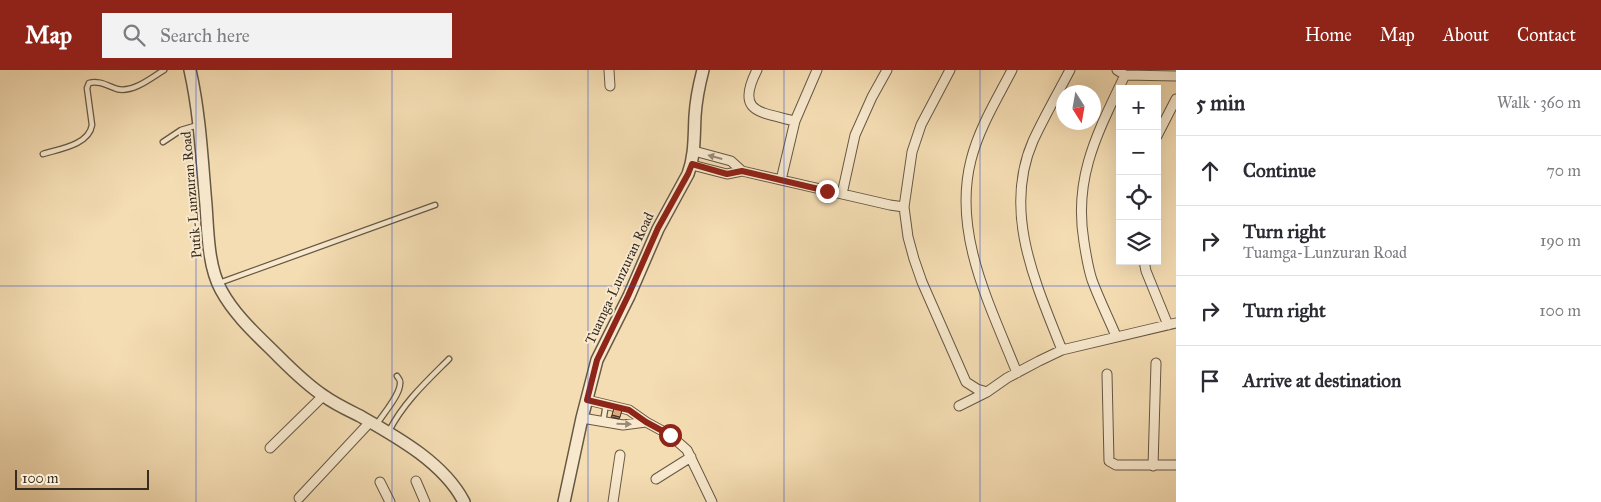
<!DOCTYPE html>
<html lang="en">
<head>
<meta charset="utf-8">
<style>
	body { margin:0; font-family:"IM FELL Great Primer",serif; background:#f2f2f3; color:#2b2b33 }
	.controls { position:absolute; right:15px; top:15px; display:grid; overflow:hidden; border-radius:0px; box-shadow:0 5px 20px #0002 }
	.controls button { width:45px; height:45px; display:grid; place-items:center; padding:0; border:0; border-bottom:1px solid #e1e1e2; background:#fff; color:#2b2b33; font:25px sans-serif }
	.compass { position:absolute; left:1056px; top:15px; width:45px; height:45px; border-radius:50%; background:#fff; box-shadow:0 5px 20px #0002; rotate:169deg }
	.scale { position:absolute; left:15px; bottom:12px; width:134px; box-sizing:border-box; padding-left:5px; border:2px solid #372c1f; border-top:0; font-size:14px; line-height:18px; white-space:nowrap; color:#372c1f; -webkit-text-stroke:4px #f8e9ce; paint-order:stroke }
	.stop { position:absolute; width:15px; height:15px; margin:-11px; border:4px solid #8f2418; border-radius:50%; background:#fff }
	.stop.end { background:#8f2418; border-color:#fff; box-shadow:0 1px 5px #0008 }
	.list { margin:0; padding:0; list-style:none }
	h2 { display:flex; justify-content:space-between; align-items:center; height:65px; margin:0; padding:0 20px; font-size:21px }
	h2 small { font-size:16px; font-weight:400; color:#7c7c81 }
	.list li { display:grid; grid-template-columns:32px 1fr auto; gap:15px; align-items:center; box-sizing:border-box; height:70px; padding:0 20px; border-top:1px solid #e1e1e2 }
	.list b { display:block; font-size:19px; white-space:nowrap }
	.list p { margin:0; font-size:16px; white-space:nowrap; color:#7c7c81 }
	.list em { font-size:16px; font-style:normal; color:#7c7c81 }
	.icon { flex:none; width:28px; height:28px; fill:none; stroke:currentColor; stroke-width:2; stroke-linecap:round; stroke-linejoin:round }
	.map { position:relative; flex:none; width:1176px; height:432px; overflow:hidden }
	header { display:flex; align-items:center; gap:30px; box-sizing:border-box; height:70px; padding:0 25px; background:#8f2418; color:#fff }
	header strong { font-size:24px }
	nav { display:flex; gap:28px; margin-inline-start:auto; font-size:18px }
	.search { width:350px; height:45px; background:#f2f2f3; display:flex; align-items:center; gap:12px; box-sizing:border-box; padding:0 18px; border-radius:0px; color:#7c7c81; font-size:19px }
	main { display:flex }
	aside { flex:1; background:#fff }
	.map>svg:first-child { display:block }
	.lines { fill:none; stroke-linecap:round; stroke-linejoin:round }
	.service-casing { stroke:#665844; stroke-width:7 }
	.minor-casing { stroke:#665844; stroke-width:11 }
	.tertiary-casing { stroke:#665844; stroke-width:14 }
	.service { stroke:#f8e9ce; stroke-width:4.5 }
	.minor { stroke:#f8e9ce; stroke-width:9 }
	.tertiary { stroke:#f8e9ce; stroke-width:11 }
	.shaded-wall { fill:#9b7658; stroke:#372c1f }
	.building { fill:#dea87e; stroke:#372c1f }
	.oneway { fill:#988a76 }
	.route { stroke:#8f2418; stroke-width:6 }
	.grid { fill:none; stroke:#1d4ed8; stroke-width:1; stroke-opacity:0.55 }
	.labels { text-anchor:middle; stroke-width:4; stroke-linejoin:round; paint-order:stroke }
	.street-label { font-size:14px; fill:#372c1f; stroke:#f8e9ce }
</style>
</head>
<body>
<header>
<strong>Map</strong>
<div class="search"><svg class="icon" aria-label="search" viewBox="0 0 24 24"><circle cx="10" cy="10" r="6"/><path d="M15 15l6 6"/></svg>Search here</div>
<nav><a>Home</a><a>Map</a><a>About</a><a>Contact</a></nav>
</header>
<main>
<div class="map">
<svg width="1176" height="432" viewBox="0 0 1176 432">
	<rect width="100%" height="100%" fill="#f5ddb3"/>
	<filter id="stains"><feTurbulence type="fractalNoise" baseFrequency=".004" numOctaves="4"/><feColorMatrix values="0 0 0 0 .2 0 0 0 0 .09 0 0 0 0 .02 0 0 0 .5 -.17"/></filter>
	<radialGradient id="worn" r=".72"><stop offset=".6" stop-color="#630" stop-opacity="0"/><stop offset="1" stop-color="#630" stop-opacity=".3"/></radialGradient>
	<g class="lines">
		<g class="service-casing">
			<path id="service" d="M 163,72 L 181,60 L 198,55
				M 43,84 C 59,79 89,75 92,55 L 87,18 L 89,13 C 99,10 108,16 117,19 C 133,23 151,8 164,0
				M 219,213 L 435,135
				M 603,352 L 606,334
				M 377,354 C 383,344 400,325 400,314 C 401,310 399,309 397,306
				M 389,361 C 404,332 426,312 449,289"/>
		</g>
		<g class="minor-casing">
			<path id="minor" d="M 609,0 L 610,16
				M 757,0 C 735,43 760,42 795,51
				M 950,0 L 921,55 L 912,82 L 904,137 L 908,167 L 914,189 L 922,212 L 966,312 L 977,319 L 987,322
				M 1012,0 C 997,29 979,58 971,90 C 952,164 991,237 1017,303
				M 1117,0 L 1125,5 L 1176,6
				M 1157,66 L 1176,29
				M 692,95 L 727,104 L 742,101 L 731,91 L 694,81
				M 742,101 L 890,135 L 904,137
				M 781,110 L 795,51 L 817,0
				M 842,124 L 855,65 L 872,27 L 887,0
				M 1144,191 L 1146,201 L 1168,255
				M 1116,266 C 1108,247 1099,229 1092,210 C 1088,198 1086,185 1084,172 C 1073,107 1098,62 1125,5
				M 1062,280 C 1036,214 1002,142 1033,71 C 1044,47 1058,23 1070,0
				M 1107,304 L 1109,391 L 1116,395 L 1176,395
				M 587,330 L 629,340 L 646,352 L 670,365 L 687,380 L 712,432
				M 959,336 L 987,322 L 1007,308 L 1039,291 L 1062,280 L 1176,253
				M 582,348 L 623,355 L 646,352
				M 270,378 L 323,326
				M 1153,396 L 1156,293
				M 656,409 L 691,387
				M 416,411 L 425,432
				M 380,412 L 390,432
				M 299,428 L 370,352
				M 613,432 L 620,385"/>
		</g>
		<g class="tertiary-casing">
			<path id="tertiary" d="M 190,0 C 200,44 202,90 206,135 C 208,163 208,196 221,220 C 235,246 258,266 278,286 C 292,300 307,315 324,326 C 335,334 348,340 360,346 C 397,367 444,393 464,432
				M 564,432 L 582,348 L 597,290 L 629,226 L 658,159 L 688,104 C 695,85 694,66 695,46 C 696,31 699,15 703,0"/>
		</g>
		<use href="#service" class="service"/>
		<use href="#minor" class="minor"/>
		<use href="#tertiary" class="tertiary"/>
	</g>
	<path class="shaded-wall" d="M 612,345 L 620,347 L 619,349 L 611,347 Z"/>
	<path class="building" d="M 614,338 L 622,340 L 620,347 L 612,345 Z"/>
	<defs><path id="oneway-solid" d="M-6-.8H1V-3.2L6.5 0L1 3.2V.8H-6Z" transform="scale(1.25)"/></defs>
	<g class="oneway">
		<use href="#oneway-solid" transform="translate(715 87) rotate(-165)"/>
		<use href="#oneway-solid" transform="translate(624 354) rotate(2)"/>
	</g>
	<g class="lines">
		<path class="route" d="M 670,365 L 646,352 L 629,340 L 587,330 L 597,290 L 628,226 L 658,158 L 688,104 L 692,94 L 727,104 L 742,101 L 827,121"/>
	</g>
	<path class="grid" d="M 196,0 L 196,432M 392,0 L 392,432M 588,0 L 588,432M 784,0 L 784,432M 980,0 L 980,432M 0,216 L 1176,216"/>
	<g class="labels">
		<g class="street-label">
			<text transform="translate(191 125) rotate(-95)" y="5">Putik-Lunzuran Road</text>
			<text transform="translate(619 208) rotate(-65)" y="5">Tuamga-Lunzuran Road</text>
		</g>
	</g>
	<rect width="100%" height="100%" filter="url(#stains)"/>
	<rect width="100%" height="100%" fill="url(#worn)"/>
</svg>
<div class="controls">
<button>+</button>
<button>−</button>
<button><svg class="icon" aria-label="locate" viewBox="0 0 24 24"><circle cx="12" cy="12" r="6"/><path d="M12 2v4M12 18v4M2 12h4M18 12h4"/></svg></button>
<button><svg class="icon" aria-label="layers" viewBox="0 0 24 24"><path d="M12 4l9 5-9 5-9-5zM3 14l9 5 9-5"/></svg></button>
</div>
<svg class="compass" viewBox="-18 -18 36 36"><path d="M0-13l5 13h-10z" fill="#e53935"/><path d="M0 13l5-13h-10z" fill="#7c7c81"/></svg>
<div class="scale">100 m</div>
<div class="stop" style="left:670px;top:365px"></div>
<div class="stop end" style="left:827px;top:121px"></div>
</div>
<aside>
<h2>5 min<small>Walk · 360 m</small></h2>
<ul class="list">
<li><svg class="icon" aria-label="ahead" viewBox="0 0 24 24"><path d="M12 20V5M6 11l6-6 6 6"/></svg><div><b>Continue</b></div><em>70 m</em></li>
<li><svg class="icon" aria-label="right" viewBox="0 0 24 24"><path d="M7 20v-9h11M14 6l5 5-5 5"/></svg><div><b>Turn right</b><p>Tuamga-Lunzuran Road</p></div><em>190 m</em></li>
<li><svg class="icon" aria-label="right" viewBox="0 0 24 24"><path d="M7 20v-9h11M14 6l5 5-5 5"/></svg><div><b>Turn right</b></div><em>100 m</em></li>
<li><svg class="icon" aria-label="arrive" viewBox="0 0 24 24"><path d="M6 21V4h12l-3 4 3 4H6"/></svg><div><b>Arrive at destination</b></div></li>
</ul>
</aside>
</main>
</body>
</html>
